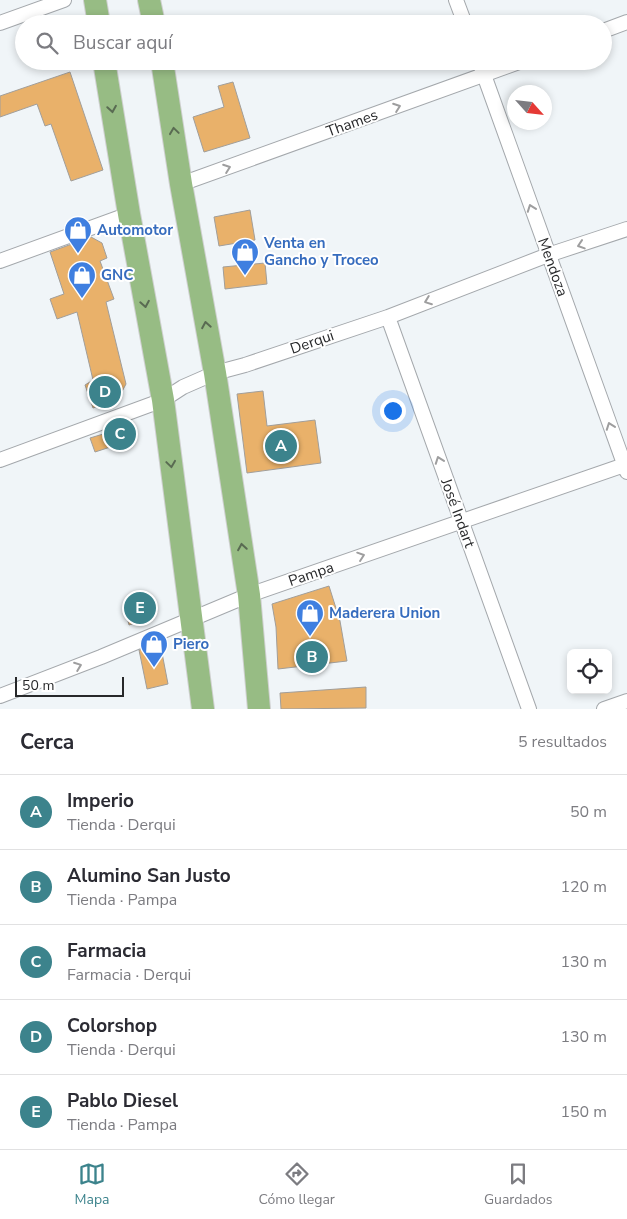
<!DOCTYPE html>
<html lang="es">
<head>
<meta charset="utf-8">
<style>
	body { margin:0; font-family:"Nunito Sans",sans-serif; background:#f2f2f3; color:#2b2b33 }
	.controls { position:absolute; right:15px; bottom:15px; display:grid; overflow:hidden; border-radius:8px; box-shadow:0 2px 8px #0003 }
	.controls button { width:45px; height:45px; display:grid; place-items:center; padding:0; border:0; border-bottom:1px solid #e1e1e2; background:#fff; color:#2b2b33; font:25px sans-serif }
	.compass { position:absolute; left:507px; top:85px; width:45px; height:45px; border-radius:50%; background:#fff; box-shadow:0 2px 8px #0003; rotate:117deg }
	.scale { position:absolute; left:15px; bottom:12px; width:109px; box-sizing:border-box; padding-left:5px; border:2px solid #27282a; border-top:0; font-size:14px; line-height:18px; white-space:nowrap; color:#27282a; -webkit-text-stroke:4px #fff; paint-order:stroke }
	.you { position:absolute; left:392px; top:410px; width:18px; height:18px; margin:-12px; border:4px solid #fff; border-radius:50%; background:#1a73e8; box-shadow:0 0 0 8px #1a73e833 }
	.badge { display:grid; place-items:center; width:32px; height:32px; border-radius:50%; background:#3c838c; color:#fff; font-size:16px; font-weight:700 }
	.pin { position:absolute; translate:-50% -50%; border:2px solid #fff; box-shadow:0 1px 5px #0006 }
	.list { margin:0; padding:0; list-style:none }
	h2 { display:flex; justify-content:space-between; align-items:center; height:65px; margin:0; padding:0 20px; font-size:21px }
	h2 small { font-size:16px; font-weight:400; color:#7c7c81 }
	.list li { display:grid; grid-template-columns:32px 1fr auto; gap:15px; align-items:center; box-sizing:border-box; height:75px; padding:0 20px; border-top:1px solid #e1e1e2 }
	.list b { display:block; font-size:19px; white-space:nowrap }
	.list p { margin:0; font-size:16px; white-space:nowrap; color:#7c7c81 }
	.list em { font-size:16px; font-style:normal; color:#7c7c81 }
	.icon { flex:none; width:28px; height:28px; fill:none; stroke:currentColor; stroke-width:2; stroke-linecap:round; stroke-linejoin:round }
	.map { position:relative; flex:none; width:627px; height:709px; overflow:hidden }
	.search { position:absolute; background:#fff; box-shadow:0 2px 8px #0003; left:15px; right:15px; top:15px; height:55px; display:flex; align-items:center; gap:12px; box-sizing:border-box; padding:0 18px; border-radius:28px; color:#7c7c81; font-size:19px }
	.sheet { height:440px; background:#fff }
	nav { display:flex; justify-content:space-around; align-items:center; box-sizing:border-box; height:70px; border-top:1px solid #e1e1e2; background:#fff; font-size:14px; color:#7c7c81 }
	nav a { display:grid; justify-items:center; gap:2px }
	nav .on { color:#3c838c }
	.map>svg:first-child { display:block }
	.building { fill:#e9b16a; stroke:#a19e9a }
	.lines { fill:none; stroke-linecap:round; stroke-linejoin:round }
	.minor-casing { stroke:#a4a8ac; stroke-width:16 }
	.trunk-casing { stroke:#cfd0d0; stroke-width:24 }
	.minor { stroke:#fff; stroke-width:14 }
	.trunk { stroke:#97bc84; stroke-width:22 }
	.oneway { stroke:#9e9e9f }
	.oneway2 { stroke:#596b52 }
	.labels { text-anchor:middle; stroke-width:4; stroke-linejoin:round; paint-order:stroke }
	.street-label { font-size:15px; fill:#27282a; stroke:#fff }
	.shop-label { font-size:15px; font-weight:bold; fill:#366cbe; stroke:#fff; text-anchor:start }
</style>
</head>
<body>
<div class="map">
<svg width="627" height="709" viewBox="0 0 627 709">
	<rect width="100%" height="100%" fill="#f0f5f8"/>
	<path class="building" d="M 70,72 L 103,170 L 71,181 L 51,124 L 45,126 L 37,104 L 0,117 L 0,96 Z
		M 233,82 L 250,138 L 204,152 L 193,117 L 224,107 L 218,86 Z
		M 250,210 L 255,240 L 219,246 L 214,217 Z
		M 91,237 L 102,243 L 107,258 L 100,261 L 114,299 L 106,302 L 126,384 L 118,399 L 93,408 L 85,385 L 93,380 L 77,312 L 57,319 L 50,299 L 64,294 L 50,252 Z
		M 265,263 L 267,284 L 225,289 L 223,267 Z
		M 263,391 L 267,426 L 315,420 L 321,463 L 247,473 L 237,394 Z
		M 123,428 L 130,432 L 132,440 L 95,452 L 90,438 Z
		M 329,586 L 340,621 L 347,661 L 278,669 L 276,627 L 272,604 Z
		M 153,597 L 157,612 L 151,618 L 129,625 L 124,605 Z
		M 151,647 L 162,653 L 168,684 L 147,689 L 139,650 Z
		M 366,687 L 366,708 L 281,709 L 280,693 Z"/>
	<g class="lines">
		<g class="minor-casing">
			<path id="minor" d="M 456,0 L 465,24
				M 0,23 L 64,0
				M 603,31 L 627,22
				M 479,61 L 627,472
				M 181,184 L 522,61
				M 0,261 L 129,214
				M 388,317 L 529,709
				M 0,460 L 163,400 L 183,387 L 215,373 L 245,365 L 388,317 L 548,255 L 627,229
				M 0,696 L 101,657 L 249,595 L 627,464
				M 604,709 L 627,701"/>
		</g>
		<g class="trunk-casing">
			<path id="trunk" d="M 95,0 L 99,24
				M 149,0 L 154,24
				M 104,61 L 129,214 L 163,400 L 203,709
				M 162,61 L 181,184 L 215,373 L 249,595 L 259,709"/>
		</g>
		<use href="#minor" class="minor"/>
		<use href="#trunk" class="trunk"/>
	</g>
	<defs><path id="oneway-chevron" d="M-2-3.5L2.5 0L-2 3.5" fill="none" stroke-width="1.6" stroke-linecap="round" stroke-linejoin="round" transform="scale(1.25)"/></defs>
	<g class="oneway">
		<use href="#oneway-chevron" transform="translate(397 107) rotate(-20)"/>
		<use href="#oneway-chevron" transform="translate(227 168) rotate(-20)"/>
		<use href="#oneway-chevron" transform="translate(531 208) rotate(-110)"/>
		<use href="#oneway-chevron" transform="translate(581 245) rotate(162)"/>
		<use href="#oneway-chevron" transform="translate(428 301) rotate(159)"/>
		<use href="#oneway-chevron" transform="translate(610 426) rotate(-110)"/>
		<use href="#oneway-chevron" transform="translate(439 460) rotate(-110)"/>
		<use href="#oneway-chevron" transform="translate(361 556) rotate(-19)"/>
		<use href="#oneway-chevron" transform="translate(78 666) rotate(-21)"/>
	</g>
	<g class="oneway2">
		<use href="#oneway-chevron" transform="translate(112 109) rotate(81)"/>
		<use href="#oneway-chevron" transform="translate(174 131) rotate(-98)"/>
		<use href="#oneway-chevron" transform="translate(145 304) rotate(80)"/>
		<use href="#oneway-chevron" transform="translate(206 325) rotate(-100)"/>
		<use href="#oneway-chevron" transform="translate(171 464) rotate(82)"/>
		<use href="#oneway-chevron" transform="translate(242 547) rotate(-99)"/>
	</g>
	<defs>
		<g id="shop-pin" transform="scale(1.4375)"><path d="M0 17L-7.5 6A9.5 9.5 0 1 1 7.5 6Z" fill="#3f7fe0" stroke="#fff"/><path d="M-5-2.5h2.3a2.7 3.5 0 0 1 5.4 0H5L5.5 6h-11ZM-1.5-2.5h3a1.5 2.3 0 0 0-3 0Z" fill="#fff"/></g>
	</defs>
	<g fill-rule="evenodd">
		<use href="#shop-pin" x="78" y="230"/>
		<use href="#shop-pin" x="245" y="252"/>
		<use href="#shop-pin" x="82" y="275"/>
		<use href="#shop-pin" x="310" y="613"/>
		<use href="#shop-pin" x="154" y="644"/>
	</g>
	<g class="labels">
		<g class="street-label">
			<text transform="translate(352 123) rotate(-20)" y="5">Thames</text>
			<text transform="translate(553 267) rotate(70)" y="5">Mendoza</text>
			<text transform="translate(312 342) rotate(-19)" y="5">Derqui</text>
			<text transform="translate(458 513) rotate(70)" y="5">José Indart</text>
			<text transform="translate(311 574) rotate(-19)" y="5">Pampa</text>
		</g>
		<g class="shop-label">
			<text x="97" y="235">Automotor</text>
			<text x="264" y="248">Venta en<tspan x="264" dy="17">Gancho y Troceo</tspan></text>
			<text x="101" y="280">GNC</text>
			<text x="329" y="618">Maderera Union</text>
			<text x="173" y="649">Piero</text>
		</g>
	</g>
</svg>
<div class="controls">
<button><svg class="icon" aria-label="locate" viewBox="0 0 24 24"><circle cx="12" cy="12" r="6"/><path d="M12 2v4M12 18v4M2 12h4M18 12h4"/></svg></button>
</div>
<svg class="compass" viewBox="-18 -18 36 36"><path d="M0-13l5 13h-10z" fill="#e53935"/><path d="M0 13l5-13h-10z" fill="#7c7c81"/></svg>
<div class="scale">50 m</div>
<div class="you"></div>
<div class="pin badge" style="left:281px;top:446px">A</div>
<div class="pin badge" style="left:312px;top:657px">B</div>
<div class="pin badge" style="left:120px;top:434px">C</div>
<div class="pin badge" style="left:105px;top:392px">D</div>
<div class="pin badge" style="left:140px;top:608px">E</div>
<div class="search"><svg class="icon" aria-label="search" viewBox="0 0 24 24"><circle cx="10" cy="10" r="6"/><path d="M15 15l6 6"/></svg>Buscar aquí</div>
</div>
<section class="sheet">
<h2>Cerca<small>5 resultados</small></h2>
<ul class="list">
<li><span class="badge">A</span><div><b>Imperio</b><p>Tienda · Derqui</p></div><em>50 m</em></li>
<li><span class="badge">B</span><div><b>Alumino San Justo</b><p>Tienda · Pampa</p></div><em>120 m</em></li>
<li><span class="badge">C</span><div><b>Farmacia</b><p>Farmacia · Derqui</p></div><em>130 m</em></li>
<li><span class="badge">D</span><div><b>Colorshop</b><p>Tienda · Derqui</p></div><em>130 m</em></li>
<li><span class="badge">E</span><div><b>Pablo Diesel</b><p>Tienda · Pampa</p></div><em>150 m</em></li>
</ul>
</section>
<nav>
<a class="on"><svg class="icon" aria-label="map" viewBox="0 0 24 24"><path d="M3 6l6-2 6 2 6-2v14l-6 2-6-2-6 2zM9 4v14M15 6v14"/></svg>Mapa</a>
<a><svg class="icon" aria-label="directions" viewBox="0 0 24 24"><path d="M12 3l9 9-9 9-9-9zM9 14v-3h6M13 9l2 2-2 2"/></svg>Cómo llegar</a>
<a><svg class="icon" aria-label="saved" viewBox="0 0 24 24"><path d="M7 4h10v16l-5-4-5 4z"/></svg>Guardados</a>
</nav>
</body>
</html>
